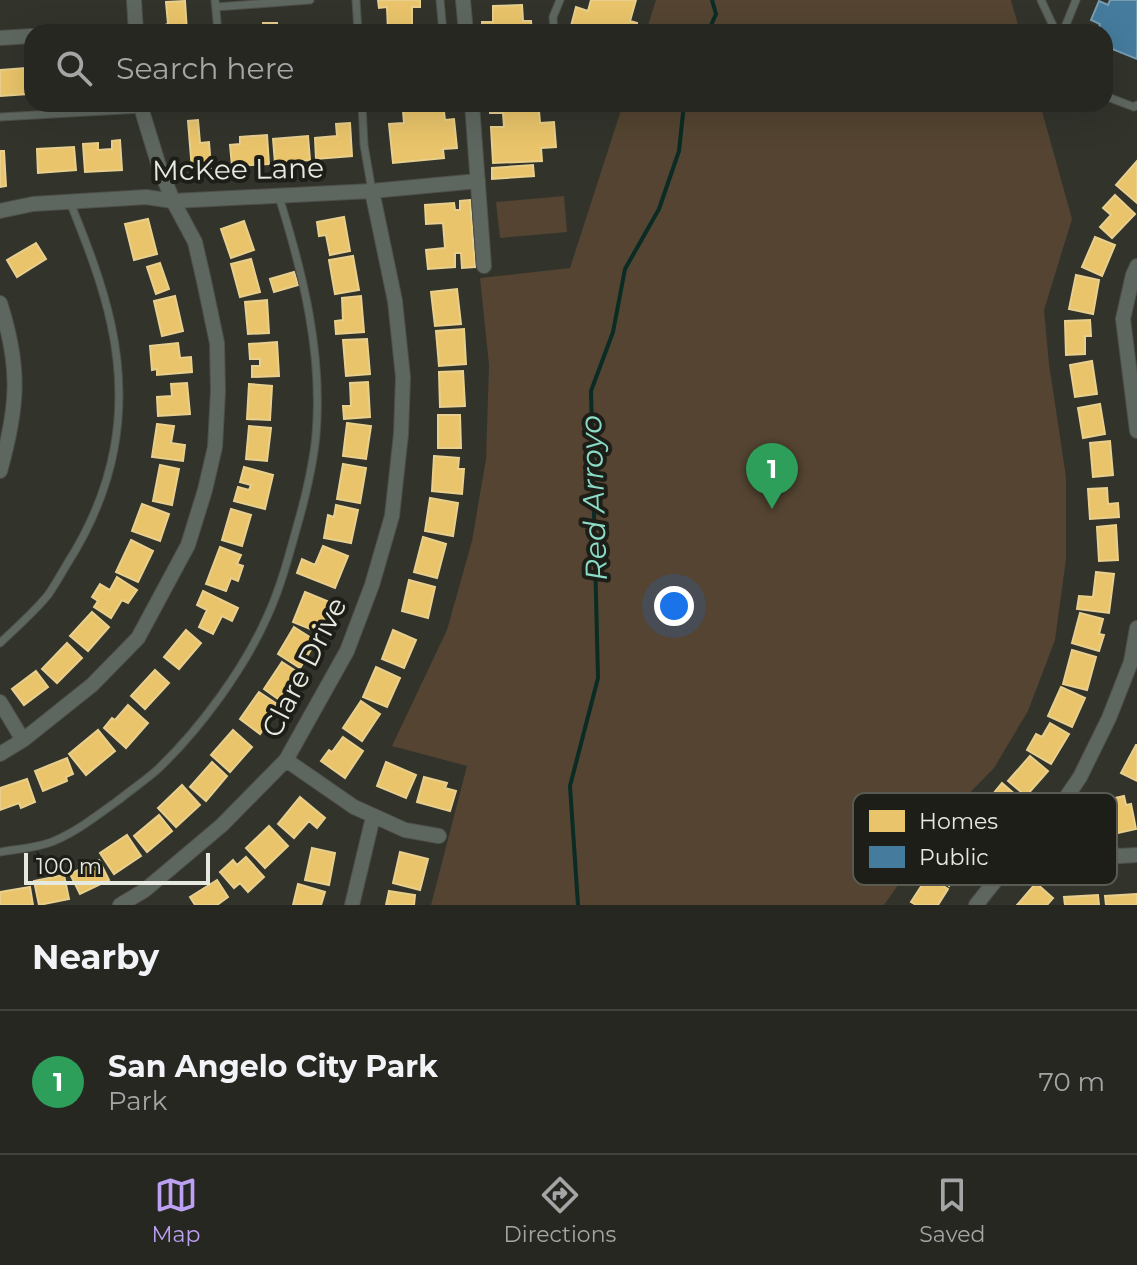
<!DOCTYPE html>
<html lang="en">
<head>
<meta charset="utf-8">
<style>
	body { margin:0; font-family:Montserrat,sans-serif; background:#32332e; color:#f1f3f6 }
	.scale { position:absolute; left:24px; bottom:20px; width:186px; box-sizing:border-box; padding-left:8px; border:4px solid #e6e9e0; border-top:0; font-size:22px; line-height:28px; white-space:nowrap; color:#e6e9e0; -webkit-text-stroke:6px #1c1e17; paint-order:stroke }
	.you { position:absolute; left:674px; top:606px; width:28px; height:28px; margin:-20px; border:6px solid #fff; border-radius:50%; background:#1a73e8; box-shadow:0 0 0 12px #1a73e833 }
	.badge { display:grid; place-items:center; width:52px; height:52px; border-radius:50%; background:#bca0f2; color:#fff; font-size:26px; font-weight:700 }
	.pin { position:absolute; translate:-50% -66px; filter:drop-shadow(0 2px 4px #0008) }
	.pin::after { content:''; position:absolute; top:42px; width:28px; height:24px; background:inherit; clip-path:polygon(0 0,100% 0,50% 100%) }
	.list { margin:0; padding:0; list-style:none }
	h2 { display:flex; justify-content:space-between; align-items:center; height:104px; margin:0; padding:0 32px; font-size:34px }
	h2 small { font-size:26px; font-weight:400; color:#a4a5a5 }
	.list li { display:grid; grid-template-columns:52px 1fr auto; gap:24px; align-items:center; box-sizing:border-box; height:144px; padding:0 32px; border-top:2px solid #42443f }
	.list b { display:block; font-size:30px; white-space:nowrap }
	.list p { margin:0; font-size:26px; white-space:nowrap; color:#a4a5a5 }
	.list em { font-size:26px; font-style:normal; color:#a4a5a5 }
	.icon { flex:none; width:44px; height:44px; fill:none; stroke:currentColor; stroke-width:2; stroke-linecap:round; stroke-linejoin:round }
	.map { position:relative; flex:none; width:1137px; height:905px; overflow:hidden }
	.search { position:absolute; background:#262721; box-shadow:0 8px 32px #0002; left:24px; right:24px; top:24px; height:88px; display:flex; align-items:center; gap:20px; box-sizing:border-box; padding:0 28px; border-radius:24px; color:#a4a5a5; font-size:30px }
	.sheet { height:248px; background:#262721 }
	nav { display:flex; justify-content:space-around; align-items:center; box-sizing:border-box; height:112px; border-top:2px solid #42443f; background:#262721; font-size:22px; color:#a4a5a5 }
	nav a { display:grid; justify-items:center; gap:4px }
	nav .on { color:#bca0f2 }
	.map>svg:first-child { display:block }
	.green { fill:#544431 }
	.homes { fill:#e9c46a; stroke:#e8cf8d; stroke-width:2 }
	.public { fill:#457b9d; stroke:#759cb1; stroke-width:2 }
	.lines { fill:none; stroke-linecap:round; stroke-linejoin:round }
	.stream { stroke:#0a2c24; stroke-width:4 }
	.service-casing { stroke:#4e504a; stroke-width:9 }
	.minor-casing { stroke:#4e504a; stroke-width:16 }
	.service { stroke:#5e675f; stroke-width:7 }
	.minor { stroke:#5e675f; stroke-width:14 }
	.labels { text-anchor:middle; stroke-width:8; stroke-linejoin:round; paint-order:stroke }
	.street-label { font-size:28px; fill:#e6e9e0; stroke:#1c1e17 }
	.water-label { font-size:30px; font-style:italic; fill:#8bdbc6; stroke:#1c1e17 }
	.key { fill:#1c1e17; stroke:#595b53; stroke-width:2 }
	.key-label { font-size:22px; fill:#e6e9e0 }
</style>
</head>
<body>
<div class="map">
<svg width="1137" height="905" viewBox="0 0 1137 905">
	<rect width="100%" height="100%" fill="#32342c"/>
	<path class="green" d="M 656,0 L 1011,0 L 1020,32 L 646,32 Z
		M 623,104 L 1040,104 L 1072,219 L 1044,310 L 1049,364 L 1066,477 L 1066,559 L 1055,640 L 1028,711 L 994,768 L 946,817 L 884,905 L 431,905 L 467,766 L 392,746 L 447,630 L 472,541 L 486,459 L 489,365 L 480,278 L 570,268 Z
		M 564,196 L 567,232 L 500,238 L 496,202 Z"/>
	<path class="homes" d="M 378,0 L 420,0 L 420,7 L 412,7 L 412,32 L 388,32 L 387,7 L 379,8 Z
		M 591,0 L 636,0 L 630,21 L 637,23 L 635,32 L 581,32 L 582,29 L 571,26 L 576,7 L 588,11 Z
		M 185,1 L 187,32 L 166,32 L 165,25 L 168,24 L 166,2 Z
		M 522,5 L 523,21 L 531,21 L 532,32 L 482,32 L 482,22 L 493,22 L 493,6 Z
		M 263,23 L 277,23 L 277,31 L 345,28 L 345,32 L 263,32 Z
		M 26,68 L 28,94 L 0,96 L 0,70 Z
		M 433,104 L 443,104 L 445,120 L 454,119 L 457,148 L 443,149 L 444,158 L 393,163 L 389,124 L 404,123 L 403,111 L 433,108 Z
		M 490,104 L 531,104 L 532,111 L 539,111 L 540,123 L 554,122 L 556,147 L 541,148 L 542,161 L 493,163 L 491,127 L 504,127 L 503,113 L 490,113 Z
		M 198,120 L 200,143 L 209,142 L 211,168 L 192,170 L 188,121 Z
		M 350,123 L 352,156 L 316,159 L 315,138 L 337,136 L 336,124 Z
		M 267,135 L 269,164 L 232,166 L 230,145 L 240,144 L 240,137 Z
		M 308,136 L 310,160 L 275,163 L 273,139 Z
		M 120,140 L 122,170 L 85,172 L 83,144 L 98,143 L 98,150 L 112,149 L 112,141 Z
		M 74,147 L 76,170 L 38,173 L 37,149 Z
		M 0,151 L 4,151 L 6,186 L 0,187 Z
		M 1137,161 L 1137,203 L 1116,185 Z
		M 533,165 L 534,176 L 492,179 L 492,168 Z
		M 1115,195 L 1135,214 L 1112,238 L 1100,227 L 1111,215 L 1103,208 Z
		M 470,200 L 475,267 L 462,268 L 461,253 L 455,253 L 455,267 L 428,269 L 426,250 L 445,248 L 443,223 L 426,224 L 425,205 L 454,203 L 455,210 L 460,210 L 460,201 Z
		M 344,217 L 350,251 L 330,255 L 326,235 L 319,236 L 317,222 Z
		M 148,219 L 157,254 L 134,260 L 125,224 Z
		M 244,221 L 254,250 L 231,258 L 221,229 Z
		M 1095,237 L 1115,245 L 1102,276 L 1082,267 Z
		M 36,243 L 46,259 L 17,277 L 7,260 Z
		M 353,256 L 359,290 L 335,294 L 329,260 Z
		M 251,259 L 260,292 L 240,297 L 231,264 Z
		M 160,263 L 169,289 L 156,294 L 147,267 Z
		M 294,272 L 298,285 L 274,292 L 270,279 Z
		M 1076,275 L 1099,280 L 1093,314 L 1069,309 Z
		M 457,289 L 461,324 L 435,326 L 431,292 Z
		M 175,296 L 183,331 L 162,336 L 154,301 Z
		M 361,296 L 364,332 L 336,334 L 335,321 L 343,320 L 342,298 Z
		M 267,300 L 269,333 L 248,334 L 245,302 Z
		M 1090,320 L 1091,336 L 1085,336 L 1085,354 L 1066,355 L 1065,321 Z
		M 464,329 L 466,364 L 439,366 L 436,331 Z
		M 367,339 L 370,374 L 346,376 L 343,340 Z
		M 277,342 L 279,376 L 252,377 L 252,366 L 260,366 L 260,359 L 250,359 L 249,344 Z
		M 178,343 L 180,358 L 191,357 L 192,372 L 157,375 L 157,369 L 152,370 L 150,346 Z
		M 1092,361 L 1097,394 L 1075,397 L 1070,365 Z
		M 463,371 L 465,406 L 440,407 L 439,372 Z
		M 368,382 L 370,417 L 344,419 L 343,406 L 351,406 L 350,383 Z
		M 187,383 L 190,414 L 158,416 L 157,397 L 172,396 L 171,384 Z
		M 249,384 L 272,386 L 270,420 L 247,419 Z
		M 1100,404 L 1105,434 L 1083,438 L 1078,408 Z
		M 438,415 L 460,415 L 461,448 L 438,448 Z
		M 347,423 L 371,426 L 366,459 L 343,456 Z
		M 157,424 L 174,426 L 171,443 L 185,445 L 183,461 L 152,457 Z
		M 249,426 L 271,428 L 267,461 L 246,459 Z
		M 1110,441 L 1113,475 L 1093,477 L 1090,443 Z
		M 434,456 L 459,458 L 458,469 L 464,469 L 462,494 L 432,491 Z
		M 343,464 L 366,468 L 360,503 L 337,499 Z
		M 160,465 L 179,469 L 172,505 L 153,501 Z
		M 244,467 L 273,475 L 265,509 L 234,501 L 238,487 L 249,490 L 251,485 L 240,482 Z
		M 1107,488 L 1108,504 L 1118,503 L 1119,517 L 1090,519 L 1088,489 Z
		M 430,498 L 458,503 L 453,536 L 425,531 Z
		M 142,504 L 169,514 L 160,541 L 132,531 Z
		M 336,505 L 358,510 L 351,543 L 324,538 L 328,515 L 334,517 Z
		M 231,509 L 251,515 L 242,546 L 222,540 Z
		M 1116,525 L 1118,560 L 1099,561 L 1097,527 Z
		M 423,537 L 446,544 L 437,578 L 414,572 Z
		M 131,540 L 153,551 L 138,582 L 116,572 Z
		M 323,546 L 348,556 L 335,588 L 297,573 L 302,559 L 315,565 Z
		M 220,547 L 241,555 L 237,564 L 243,566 L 238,581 L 231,578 L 226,591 L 206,584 Z
		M 1096,572 L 1114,574 L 1109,613 L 1077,609 L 1079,596 L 1093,597 Z
		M 117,577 L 137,590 L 128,603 L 122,600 L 111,618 L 94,607 L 98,601 L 92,597 L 100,584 L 110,590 Z
		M 409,580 L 435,587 L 428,618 L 402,611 Z
		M 203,591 L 238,608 L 232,621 L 222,616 L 213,634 L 199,627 L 207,610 L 197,605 Z
		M 305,592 L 332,603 L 320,633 L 293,622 Z
		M 92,612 L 109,627 L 88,651 L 70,636 Z
		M 1080,613 L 1103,619 L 1099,634 L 1104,635 L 1099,651 L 1072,643 Z
		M 294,627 L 316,641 L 300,668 L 278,654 Z
		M 186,630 L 201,643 L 179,669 L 164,657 Z
		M 393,630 L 416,640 L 404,668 L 382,659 Z
		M 67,643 L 82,658 L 57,683 L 42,669 Z
		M 1072,650 L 1096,657 L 1087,690 L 1063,684 Z
		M 282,662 L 299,673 L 281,701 L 264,689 Z
		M 376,667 L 400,678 L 387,707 L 363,697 Z
		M 155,670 L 169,683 L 145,709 L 131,696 Z
		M 36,671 L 48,687 L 24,705 L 12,689 Z
		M 1061,687 L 1085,698 L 1072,727 L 1048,716 Z
		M 259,692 L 280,706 L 260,734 L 240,719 Z
		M 361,701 L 380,714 L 362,741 L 343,728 Z
		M 128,705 L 148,723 L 126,748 L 104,728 L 112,718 L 115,720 Z
		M 1050,723 L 1069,734 L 1051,764 L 1027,750 L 1036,734 L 1042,737 Z
		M 98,730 L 115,751 L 86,775 L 69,754 Z
		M 233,730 L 252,747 L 230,772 L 211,755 Z
		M 343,737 L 363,751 L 345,778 L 321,761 L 329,750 L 332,752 Z
		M 1136,745 L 1137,745 L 1137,781 L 1121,773 Z
		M 1030,756 L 1048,771 L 1026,796 L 1008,781 Z
		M 67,758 L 73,774 L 66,777 L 67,781 L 43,791 L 35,771 Z
		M 212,762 L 227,776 L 206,801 L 190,787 Z
		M 386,762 L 416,775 L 406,798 L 377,786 Z
		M 424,777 L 447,783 L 445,788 L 456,791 L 450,811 L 417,802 Z
		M 27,779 L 35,802 L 21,808 L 19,803 L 0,810 L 0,788 Z
		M 1002,783 L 1023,801 L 1000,827 L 980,810 Z
		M 182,785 L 200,805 L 176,827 L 158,808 Z
		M 1124,796 L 1126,805 L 1131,804 L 1136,829 L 1113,834 L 1106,800 Z
		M 300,797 L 325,818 L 317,828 L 309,821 L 294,838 L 278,824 Z
		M 159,815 L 172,831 L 147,852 L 134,836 Z
		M 269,826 L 288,846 L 265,868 L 246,848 Z
		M 127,835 L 141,856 L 114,874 L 100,853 Z
		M 956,845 L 972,859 L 949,886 L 930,868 L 948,848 L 951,851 Z
		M 312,848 L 335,853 L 329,885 L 305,880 Z
		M 400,852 L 428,859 L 420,890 L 393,883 Z
		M 246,857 L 264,877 L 248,892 L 240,883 L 234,888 L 220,872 L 233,860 L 237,865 Z
		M 99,860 L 109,880 L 80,894 L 70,874 Z
		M 64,875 L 69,899 L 39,905 L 34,881 Z
		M 928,876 L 948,889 L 938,905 L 916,905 L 911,902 Z
		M 217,880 L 228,897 L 217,905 L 195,905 L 190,897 Z
		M 1036,883 L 1053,898 L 1047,905 L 1017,905 Z
		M 298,884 L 325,892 L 321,905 L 293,905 Z
		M 30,887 L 33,905 L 0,905 L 0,892 Z
		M 389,891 L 415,895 L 414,905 L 386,905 Z
		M 1137,894 L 1137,905 L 1106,905 L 1105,896 Z
		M 1098,895 L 1099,905 L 1065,905 L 1064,897 Z"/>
	<path class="public" d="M 1110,0 L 1137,0 L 1137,59 L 1105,46 L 1105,32 L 1097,32 L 1100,24 L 1091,20 L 1099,1 L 1108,5 Z"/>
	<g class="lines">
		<path class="stream" d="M 708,32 L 716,14 L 712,0
			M 578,905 L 570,786 L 598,678 L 591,391 L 613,332 L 625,269 L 659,209 L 679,151 L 684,104"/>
		<g class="service-casing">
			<path id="service" d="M 215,0 L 218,32
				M 356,0 L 358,32
				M 440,0 L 443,32
				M 1041,0 L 1056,32
				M 216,7 L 310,0
				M 554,32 L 553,17 L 560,0
				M 1063,32 L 1076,0
				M 1105,96 L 1134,107 L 1137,105
				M 362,104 L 364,145 L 372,191
				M 0,117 L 142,109
				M 0,643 C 16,628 34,612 48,595 C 55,585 61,574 67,564 C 115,489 130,411 111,324 C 102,282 86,242 70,202
				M 0,852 C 17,849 38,848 54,841 C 78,831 99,814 120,799 C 132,789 146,780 158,769 C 200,729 244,669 267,617 C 280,589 288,559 296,530 C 305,499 313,467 316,435 C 323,354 303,273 279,197"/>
		</g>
		<g class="minor-casing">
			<path id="minor" d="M 134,0 L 136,32
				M 463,0 L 466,32
				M 0,38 L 32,36
				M 472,104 L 484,266
				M 0,211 L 33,204 L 146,197 L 173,201 L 372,191 L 478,181
				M 1137,266 L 1133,275 L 1123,319 L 1137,431
				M 0,303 C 21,368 18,407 0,471
				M 0,702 L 23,740
				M 0,754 L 23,740 L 92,685 L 138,638 L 188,545 L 205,490 L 215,447 L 218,391 L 217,343 L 204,281 L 195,242 L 173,201 L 159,166 L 143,114 L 142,104
				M 286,760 L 354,807 L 405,830 L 439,836
				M 1046,827 L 1078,849 L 1120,856 L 1137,855
				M 120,905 L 145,890 L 222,825 L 286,760 L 347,651 L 372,585 L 392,516 L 401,434 L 403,377 L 395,301 L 372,191
				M 352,905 L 373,817
				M 976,905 L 1015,856 L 1046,827 L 1080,777 L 1109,718 L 1131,662 L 1137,628"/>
		</g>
		<use href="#service" class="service"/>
		<use href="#minor" class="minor"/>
	</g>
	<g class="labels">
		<g class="street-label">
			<text transform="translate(238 169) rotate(-1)" y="10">McKee Lane</text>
			<text transform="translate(304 667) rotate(-63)" y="10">Clare Drive</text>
		</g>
		<g class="water-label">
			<text transform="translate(594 498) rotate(-92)" y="10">Red Arroyo</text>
		</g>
	</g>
	<rect x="853" y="793" width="264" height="92" rx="12" class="key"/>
	<rect x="869" y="810" width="36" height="22" fill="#e9c46a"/>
	<rect x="869" y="846" width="36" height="22" fill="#457b9d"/>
	<g class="key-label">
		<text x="919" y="829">Homes</text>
		<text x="919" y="865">Public</text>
	</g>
</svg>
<div class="scale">100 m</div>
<div class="you"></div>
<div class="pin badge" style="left:772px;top:509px;background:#2e9e5b">1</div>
<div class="search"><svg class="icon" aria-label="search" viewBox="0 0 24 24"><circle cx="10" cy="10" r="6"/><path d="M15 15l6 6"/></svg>Search here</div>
</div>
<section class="sheet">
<h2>Nearby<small></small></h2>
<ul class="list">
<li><span class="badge" style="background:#2e9e5b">1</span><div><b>San Angelo City Park</b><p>Park</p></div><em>70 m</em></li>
</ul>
</section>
<nav>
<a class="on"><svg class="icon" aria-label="map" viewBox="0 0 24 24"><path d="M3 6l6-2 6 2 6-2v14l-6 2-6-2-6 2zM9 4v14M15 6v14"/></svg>Map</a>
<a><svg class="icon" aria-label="directions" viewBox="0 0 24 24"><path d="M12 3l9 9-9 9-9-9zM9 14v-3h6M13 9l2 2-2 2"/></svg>Directions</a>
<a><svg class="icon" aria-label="saved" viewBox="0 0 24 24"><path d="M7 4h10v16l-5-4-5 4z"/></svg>Saved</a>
</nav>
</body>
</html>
